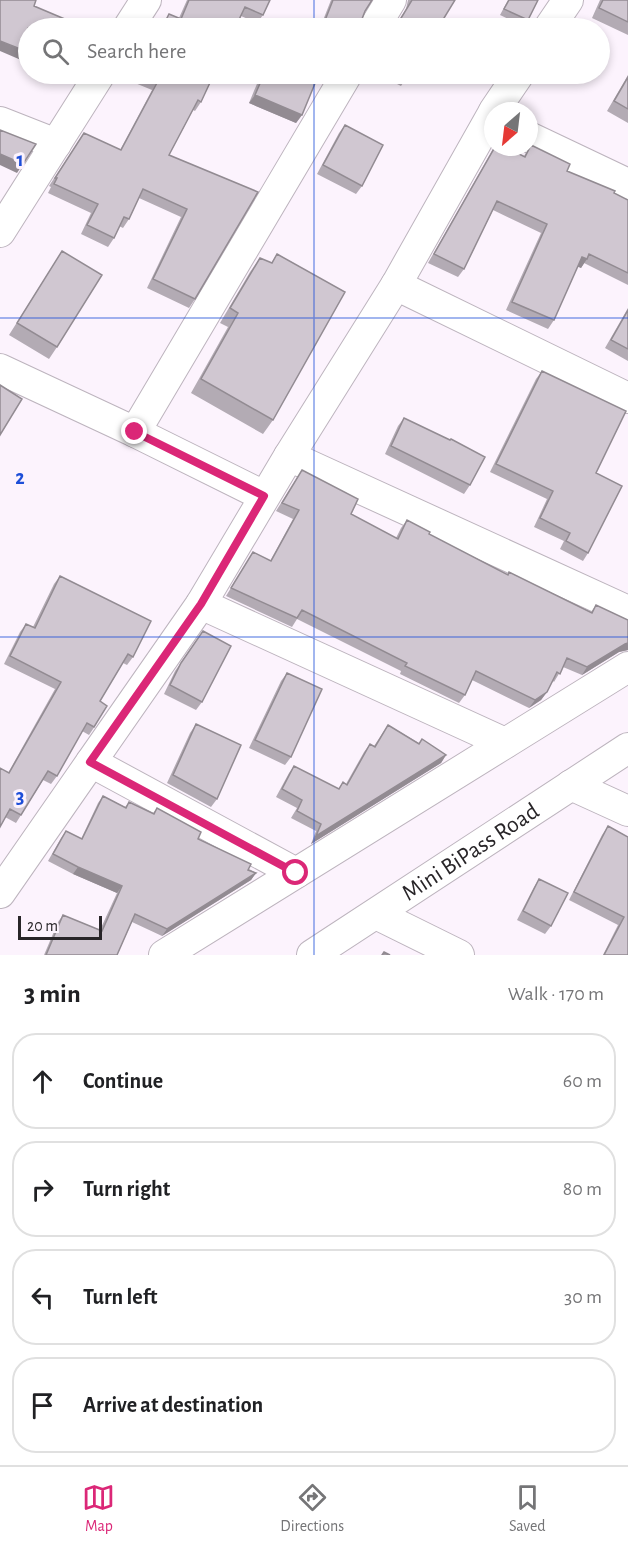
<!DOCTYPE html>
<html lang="en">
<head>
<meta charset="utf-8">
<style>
	body { margin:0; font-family:"Alegreya Sans",sans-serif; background:#f2f2f2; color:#202124 }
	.compass { position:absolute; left:484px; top:102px; width:54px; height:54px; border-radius:50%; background:#fff; box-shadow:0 3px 9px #0003; rotate:208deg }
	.scale { position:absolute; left:18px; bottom:15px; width:84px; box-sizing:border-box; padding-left:6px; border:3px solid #282528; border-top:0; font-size:16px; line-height:21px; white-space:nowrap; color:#282528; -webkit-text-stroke:4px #fcf3fd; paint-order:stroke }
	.stop { position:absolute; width:18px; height:18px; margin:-14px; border:4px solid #db2777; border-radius:50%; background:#fff }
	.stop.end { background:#db2777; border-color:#fff; box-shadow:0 2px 6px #0008 }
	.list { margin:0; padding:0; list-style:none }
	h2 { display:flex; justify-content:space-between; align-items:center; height:78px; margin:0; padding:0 24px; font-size:26px }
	h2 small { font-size:20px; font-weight:400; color:#757577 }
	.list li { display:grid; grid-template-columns:39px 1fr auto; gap:18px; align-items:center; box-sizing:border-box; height:96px; margin:0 12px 12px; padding:0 12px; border:2px solid #e0e0e0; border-radius:24px }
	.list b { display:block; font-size:22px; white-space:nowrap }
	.list em { font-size:20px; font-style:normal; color:#757577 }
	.icon { flex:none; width:33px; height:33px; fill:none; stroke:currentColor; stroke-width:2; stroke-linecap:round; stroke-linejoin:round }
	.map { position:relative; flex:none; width:628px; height:955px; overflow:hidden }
	.search { position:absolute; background:#fff; box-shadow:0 3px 9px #0003; left:18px; right:18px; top:18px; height:66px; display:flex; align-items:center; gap:15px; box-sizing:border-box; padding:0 21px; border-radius:33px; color:#757577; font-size:22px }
	.sheet { height:510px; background:#fff }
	nav { display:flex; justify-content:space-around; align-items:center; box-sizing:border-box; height:84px; border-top:2px solid #e0e0e0; background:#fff; font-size:16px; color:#757577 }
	nav a { display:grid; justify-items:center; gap:3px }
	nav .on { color:#db2777 }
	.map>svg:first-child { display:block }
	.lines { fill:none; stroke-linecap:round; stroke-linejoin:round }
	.minor-casing { stroke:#bdb4be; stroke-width:32 }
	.minor { stroke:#fff; stroke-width:30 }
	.wall { fill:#b3abb4 }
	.shaded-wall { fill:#928b92 }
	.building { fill:#d0c7d1; stroke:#928b92; stroke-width:1.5 }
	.route { stroke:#db2777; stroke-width:8 }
	.grid { fill:none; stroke:#1d4ed8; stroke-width:1.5; stroke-opacity:0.55 }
	.labels { text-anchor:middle; stroke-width:6; stroke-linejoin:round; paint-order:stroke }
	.street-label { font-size:24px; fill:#282528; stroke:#fcf3fd }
	.grid-label { font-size:20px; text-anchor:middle; font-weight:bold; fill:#1d4ed8; stroke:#fcf3fd; stroke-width:6; stroke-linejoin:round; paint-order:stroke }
</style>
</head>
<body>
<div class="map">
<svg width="628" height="955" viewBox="0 0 628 955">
	<rect width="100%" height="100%" fill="#fcf3fd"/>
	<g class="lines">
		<g class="minor-casing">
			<g id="minor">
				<path d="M 128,28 L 146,0"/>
				<path d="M 374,28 L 391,0"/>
				<path d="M 549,28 L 568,0"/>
				<path d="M 494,111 L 519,74"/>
				<path d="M 0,122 L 56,144"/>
				<path d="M 529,137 L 628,184"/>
				<path d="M 0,232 L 100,74"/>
				<path d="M 396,285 L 628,398"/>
				<path d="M 0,369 L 135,432 L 264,496"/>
				<path d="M 135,432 L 347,74"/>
				<path d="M 289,456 L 628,611"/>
				<path d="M 201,604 L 505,743"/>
				<path d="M 571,785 L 628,811"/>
				<path d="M 296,873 L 91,762 L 201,604 L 289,456 L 396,285 L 493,113"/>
				<path d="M 0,893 L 91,762"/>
				<path d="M 376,914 L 459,955"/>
				<path d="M 164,955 L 628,667"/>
				<path id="s1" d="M 312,955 L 628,748"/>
			</g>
		</g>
		<use href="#minor" class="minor"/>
	</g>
	<path class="wall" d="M 187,0 L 270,0 L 263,15 L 257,23 L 241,16 L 235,28 L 160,28 L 169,14 L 179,18 Z
		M 331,0 L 372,0 L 365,11 L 362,19 L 365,28 L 320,28 Z
		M 408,0 L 455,0 L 444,18 L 463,28 L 394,28 L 406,9 Z
		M 508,0 L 538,0 L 528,20 L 523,26 L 500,15 Z
		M 600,0 L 628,0 L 628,35 L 592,18 Z
		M 139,74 L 214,74 L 201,102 L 195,111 L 193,110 L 169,155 L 258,192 L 195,299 L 189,308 L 147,288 L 181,217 L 139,198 L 129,219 L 123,228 L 119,226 L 114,238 L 108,247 L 81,234 L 91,213 L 48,193 L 51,187 L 49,186 L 84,133 L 120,150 L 152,90 L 135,83 Z
		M 261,74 L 299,74 L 302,115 L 296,123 L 249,103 Z
		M 317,74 L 328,74 L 325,77 Z
		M 377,74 L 409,74 L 401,86 Z
		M 628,75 L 628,123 L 607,111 Z
		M 345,125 L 362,186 L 356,194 L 317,174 L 339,133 Z
		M 531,145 L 567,171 L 628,200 L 628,285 L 584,263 L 581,268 L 578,266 L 554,320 L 548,329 L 506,310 L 541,233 L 493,210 L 464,269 L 458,277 L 428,263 L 494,147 L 505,147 L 524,156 Z
		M 62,251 L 57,347 L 49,359 L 9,335 Z
		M 277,254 L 273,420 L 263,434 L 191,393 L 228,327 L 220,323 L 250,272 L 260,258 L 271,263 Z
		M 628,308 L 628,361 L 605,348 Z
		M 542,371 L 596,473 L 588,553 L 583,561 L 560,549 L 564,541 L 534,527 L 547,499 L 490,472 L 536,379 Z
		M 404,418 L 470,485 L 464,494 L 385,454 L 398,426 Z
		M 302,470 L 351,514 L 396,538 L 401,528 L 407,520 L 429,534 L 507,575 L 591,612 L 596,605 L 628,620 L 628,650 L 619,652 L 582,675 L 563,667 L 554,682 L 553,681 L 547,692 L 541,700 L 529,708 L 472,680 L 465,695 L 459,703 L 400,674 L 401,671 L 297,619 L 292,627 L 226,596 L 253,552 L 270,561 L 293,519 L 276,511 Z
		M 60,576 L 133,657 L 127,665 L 123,663 L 100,701 L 97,723 L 89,735 L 82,731 L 57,776 L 51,784 L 43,780 L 16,823 L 5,817 L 8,773 L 55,689 L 4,664 L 20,632 L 26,624 L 33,627 L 54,584 Z
		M 203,631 L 202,702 L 196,710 L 164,694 L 175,671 Z
		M 287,673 L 291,757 L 285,765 L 249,748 L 281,681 Z
		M 196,724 L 217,799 L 211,807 L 167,783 L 190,733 Z
		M 388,725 L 419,743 L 446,755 L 441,763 L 311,844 L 316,831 L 291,818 L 297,808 L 276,797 L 289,773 L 294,766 L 338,789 L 343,782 L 346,784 L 364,752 L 370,744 L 374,746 Z
		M 103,796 L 125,807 L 129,802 L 153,813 L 157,808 L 198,839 L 256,873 L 251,880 L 162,936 L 132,922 L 117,955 L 44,955 L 58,922 L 63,915 L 100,930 L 117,893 L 73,874 L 48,861 L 61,838 L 66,831 L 81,839 L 98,803 Z
		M 608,826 L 628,837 L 628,955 L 603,955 L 618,925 L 569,900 L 602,835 Z
		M 539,879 L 551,926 L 545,934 L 517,920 L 534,887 Z"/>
	<path class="shaded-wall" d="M 0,41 L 28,52 L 28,63 L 0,51 Z
		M 54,74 L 80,74 L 75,82 Z
		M 255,95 L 302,115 L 296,123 L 249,103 Z
		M 0,154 L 23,164 L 17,173 L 0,165 Z
		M 582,257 L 587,259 L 581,268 L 576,266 Z
		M 628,643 L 628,650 L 619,652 L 582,675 L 587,667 L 625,644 Z
		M 547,692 L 541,700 L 529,708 L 535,700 Z
		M 446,755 L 441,763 L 311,844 L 316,836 Z
		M 78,867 L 122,886 L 117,893 L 73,874 Z
		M 256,873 L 251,880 L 162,936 L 167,929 Z"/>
	<path class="building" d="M 0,0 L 36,0 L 34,6 L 86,28 L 28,28 L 28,52 L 0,41 Z
		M 189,0 L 270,0 L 263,15 L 245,7 L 235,28 L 162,28 L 169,14 L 181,19 Z
		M 333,0 L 372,0 L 365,11 L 362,19 L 365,28 L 322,28 Z
		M 412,0 L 455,0 L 444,18 L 463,28 L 395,28 Z
		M 509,0 L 538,0 L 528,20 L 504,9 Z
		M 603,0 L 628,0 L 628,22 L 599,8 Z
		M 141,74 L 214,74 L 201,102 L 198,100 L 169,155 L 258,192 L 195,299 L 153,279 L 187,209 L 143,189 L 129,219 L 124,217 L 114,238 L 87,225 L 98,204 L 54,184 L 57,178 L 55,178 L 84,133 L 121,150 L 158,81 Z
		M 264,74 L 299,74 L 316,81 L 302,115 L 255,95 Z
		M 397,74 L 409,74 L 406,79 Z
		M 628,77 L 628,109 L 614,101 Z
		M 345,125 L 383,145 L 362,186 L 323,165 Z
		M 0,130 L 36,144 L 23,164 L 0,154 Z
		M 531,145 L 570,164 L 567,171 L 615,191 L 614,193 L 628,200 L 628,273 L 589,254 L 587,259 L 582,257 L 554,320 L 512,302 L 547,224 L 497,201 L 464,269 L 434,254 L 495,147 L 505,147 L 525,157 Z
		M 62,251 L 102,275 L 57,347 L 17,323 Z
		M 277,254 L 345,292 L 273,420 L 201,379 L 238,313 L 230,308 L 260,258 L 272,263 Z
		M 628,310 L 628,349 L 611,340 Z
		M 542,371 L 626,411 L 596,473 L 622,486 L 588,553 L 566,541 L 570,533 L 540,518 L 553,491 L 496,464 Z
		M 0,385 L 22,399 L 0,435 Z
		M 404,418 L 450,440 L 451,439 L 485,457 L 470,485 L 391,446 Z
		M 302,470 L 358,499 L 351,514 L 398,539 L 407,520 L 430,532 L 429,534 L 508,575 L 509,572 L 592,613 L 596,605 L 628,620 L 628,643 L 625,644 L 587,667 L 567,658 L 560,674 L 557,672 L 547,692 L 535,700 L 476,671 L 465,695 L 405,666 L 407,663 L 302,610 L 297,618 L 231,588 L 253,552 L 271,561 L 299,510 L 282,503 Z
		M 60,576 L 151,621 L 133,657 L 128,654 L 100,701 L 107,706 L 94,727 L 87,723 L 57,776 L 48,771 L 21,815 L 10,809 L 0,827 L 0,768 L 9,773 L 61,682 L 10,656 L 26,624 L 35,628 Z
		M 203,631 L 231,646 L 202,702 L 170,685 L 181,663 Z
		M 287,673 L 322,689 L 291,757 L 255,740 Z
		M 196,724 L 241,745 L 217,799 L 173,775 Z
		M 388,725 L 419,744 L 422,739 L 446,755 L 316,836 L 321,824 L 297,811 L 302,800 L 282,789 L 294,766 L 339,789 L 343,782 L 347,785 L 370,744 L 375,747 Z
		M 103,796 L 126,808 L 129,802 L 154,814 L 157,808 L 201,832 L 198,839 L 251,864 L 248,870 L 256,873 L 167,929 L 135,914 L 117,955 L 46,955 L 63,915 L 102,931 L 122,886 L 78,867 L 53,854 L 66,831 L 82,839 Z
		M 608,826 L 628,837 L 628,955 L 604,955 L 624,917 L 574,892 Z
		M 539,879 L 568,893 L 551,926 L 523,911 Z
		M 384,952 L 390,955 L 382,955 Z"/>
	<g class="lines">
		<path class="route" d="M 135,432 L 264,496 L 201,604 L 90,762 L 296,873"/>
	</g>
	<path class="grid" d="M 314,0 L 314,28M 314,74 L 314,955M 0,318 L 628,318M 0,637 L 628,637"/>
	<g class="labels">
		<g class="street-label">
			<text dy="8" stroke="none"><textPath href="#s1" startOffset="189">Mini BiPass Road</textPath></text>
		</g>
	</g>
	<g class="grid-label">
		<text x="20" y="166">1</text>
		<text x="20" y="484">2</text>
		<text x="20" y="803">3</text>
	</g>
</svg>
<svg class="compass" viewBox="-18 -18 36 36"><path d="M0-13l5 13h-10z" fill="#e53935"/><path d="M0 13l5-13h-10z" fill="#757577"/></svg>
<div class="scale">20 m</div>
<div class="stop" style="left:296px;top:873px"></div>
<div class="stop end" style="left:135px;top:432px"></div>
<div class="search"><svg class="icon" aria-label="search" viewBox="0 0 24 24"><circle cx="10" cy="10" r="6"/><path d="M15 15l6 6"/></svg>Search here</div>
</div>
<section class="sheet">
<h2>3 min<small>Walk · 170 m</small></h2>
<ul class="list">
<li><svg class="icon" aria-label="ahead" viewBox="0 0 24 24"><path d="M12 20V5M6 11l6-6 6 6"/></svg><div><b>Continue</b></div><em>60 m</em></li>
<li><svg class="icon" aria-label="right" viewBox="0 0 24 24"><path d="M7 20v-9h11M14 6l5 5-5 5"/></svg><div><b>Turn right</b></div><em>80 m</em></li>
<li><svg class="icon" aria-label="left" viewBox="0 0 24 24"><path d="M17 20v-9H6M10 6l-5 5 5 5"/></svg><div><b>Turn left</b></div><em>30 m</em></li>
<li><svg class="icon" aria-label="arrive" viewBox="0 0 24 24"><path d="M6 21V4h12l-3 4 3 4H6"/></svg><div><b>Arrive at destination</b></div></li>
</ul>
</section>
<nav>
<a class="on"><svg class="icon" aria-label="map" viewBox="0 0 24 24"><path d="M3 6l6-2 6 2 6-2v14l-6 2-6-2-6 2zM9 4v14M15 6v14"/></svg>Map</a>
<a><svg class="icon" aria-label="directions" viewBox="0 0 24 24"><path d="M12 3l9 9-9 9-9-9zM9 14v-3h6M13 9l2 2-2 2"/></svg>Directions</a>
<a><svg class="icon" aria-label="saved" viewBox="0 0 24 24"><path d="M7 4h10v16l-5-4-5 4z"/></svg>Saved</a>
</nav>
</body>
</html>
